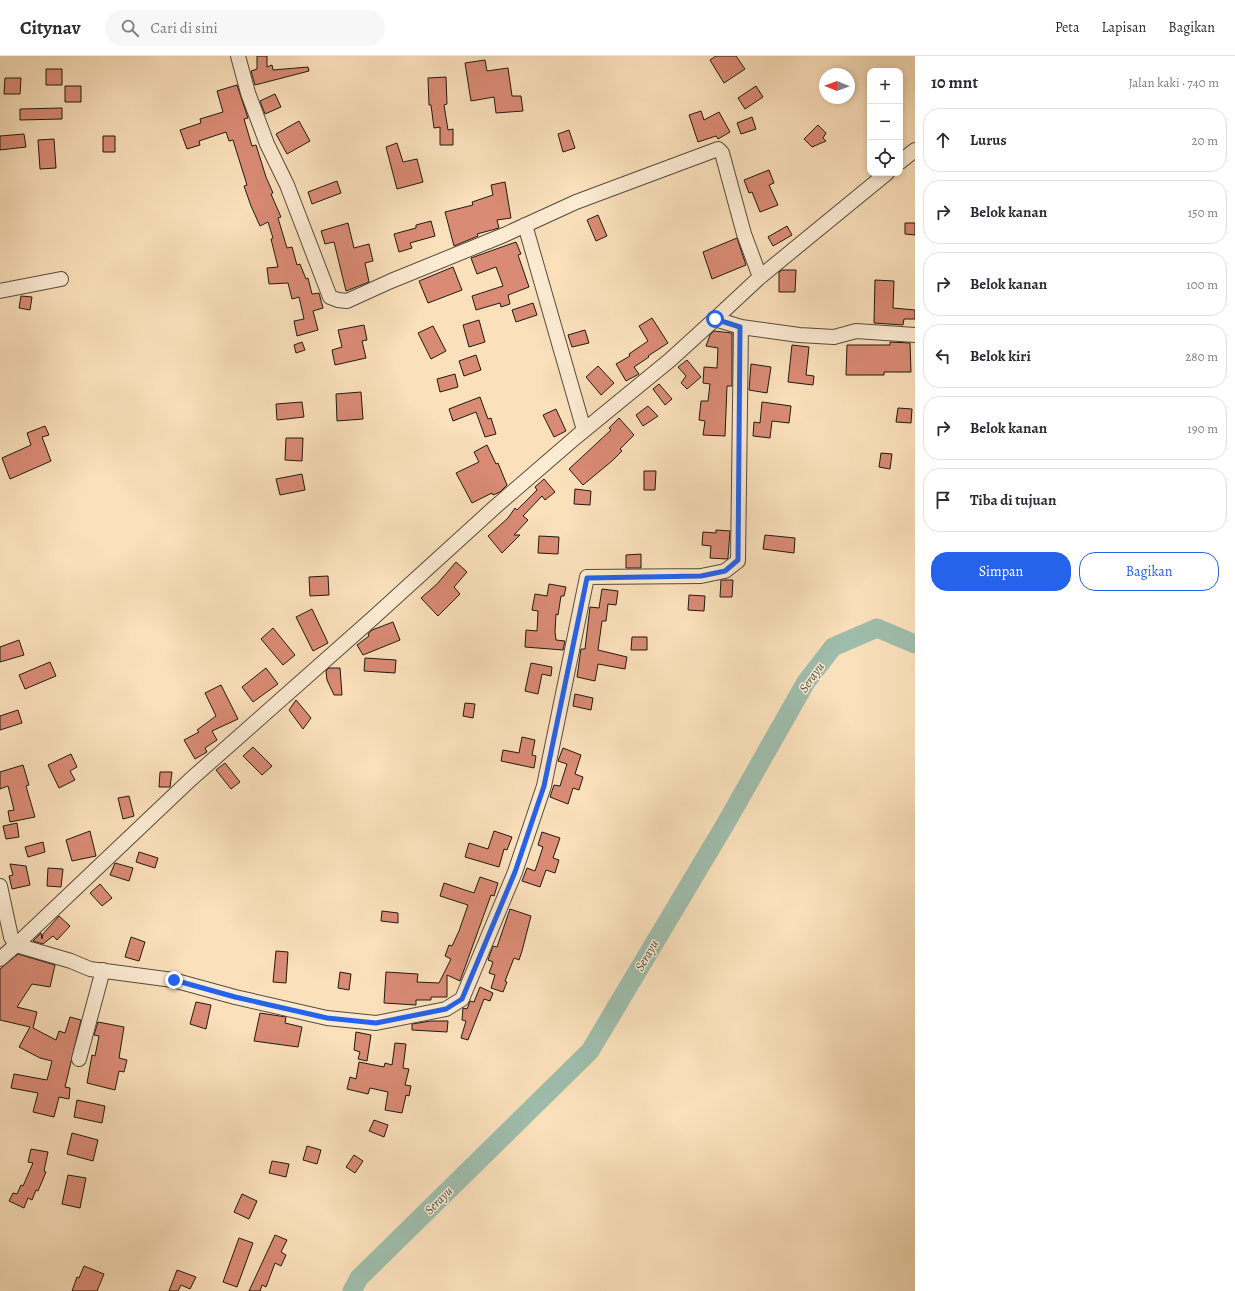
<!DOCTYPE html>
<html lang="id">
<head>
<meta charset="utf-8">
<style>
	body { margin:0; font-family:Alegreya,serif; background:#f7f7f7; color:#2b2b33 }
	.controls { position:absolute; right:12px; top:12px; display:grid; overflow:hidden; border-radius:8px; box-shadow:0 2px 6px #0003 }
	.controls button { width:36px; height:36px; display:grid; place-items:center; padding:0; border:0; border-bottom:1px solid #e1e1e2; background:#fff; color:#2b2b33; font:20px sans-serif }
	.compass { position:absolute; left:819px; top:12px; width:36px; height:36px; border-radius:50%; background:#fff; box-shadow:0 2px 6px #0003; rotate:271deg }
	.stop { position:absolute; width:12px; height:12px; margin:-9px; border:3px solid #2563eb; border-radius:50%; background:#fff }
	.stop.end { background:#2563eb; border-color:#fff; box-shadow:0 1px 4px #0008 }
	.list { margin:0; padding:0; list-style:none }
	h2 { display:flex; justify-content:space-between; align-items:center; height:52px; margin:0; padding:0 16px; font-size:17px }
	h2 small { font-size:13px; font-weight:400; color:#7c7c81 }
	.list li { display:grid; grid-template-columns:26px 1fr auto; gap:12px; align-items:center; box-sizing:border-box; height:64px; margin:0 8px 8px; padding:0 8px; border:1px solid #e1e1e2; border-radius:16px }
	.list b { display:block; font-size:15px; white-space:nowrap }
	.list em { font-size:13px; font-style:normal; color:#7c7c81 }
	.actions { display:flex; gap:8px; padding:12px 16px }
	.actions a { flex:1; padding:9px 0; border:1px solid #2563eb; border-radius:16px; text-align:center; font-size:14px; color:#2563eb }
	.actions .main { background:#2563eb; color:#fff }
	.icon { flex:none; width:22px; height:22px; fill:none; stroke:currentColor; stroke-width:2; stroke-linecap:round; stroke-linejoin:round }
	.map { position:relative; flex:none; width:915px; height:1235px; overflow:hidden }
	header { display:flex; align-items:center; gap:24px; box-sizing:border-box; height:56px; padding:0 20px; background:#fff; border-bottom:1px solid #e1e1e2 }
	header strong { font-size:19px }
	nav { display:flex; gap:22px; margin-inline-start:auto; font-size:14px }
	.search { width:280px; height:36px; background:#f7f7f7; display:flex; align-items:center; gap:10px; box-sizing:border-box; padding:0 14px; border-radius:22px; color:#7c7c81; font-size:15px }
	main { display:flex }
	aside { flex:1; background:#fff }
	.map>svg:first-child { display:block }
	.lines { fill:none; stroke-linecap:round; stroke-linejoin:round }
	.river { stroke:#9fbdac; stroke-width:19 }
	.building { fill:#da8b75; stroke:#20190f }
	.minor-casing { stroke:#564b3a; stroke-width:16 }
	.minor { stroke:#fcebd3; stroke-width:14 }
	.route { stroke:#2563eb; stroke-width:5 }
	.labels { text-anchor:middle; stroke-width:3; stroke-linejoin:round; paint-order:stroke }
	.water-label { font-size:13px; font-style:italic; fill:#4c5246; stroke:#fcebd3 }
</style>
</head>
<body>
<header>
<strong>Citynav</strong>
<div class="search"><svg class="icon" aria-label="search" viewBox="0 0 24 24"><circle cx="10" cy="10" r="6"/><path d="M15 15l6 6"/></svg>Cari di sini</div>
<nav><a>Peta</a><a>Lapisan</a><a>Bagikan</a></nav>
</header>
<main>
<div class="map">
<svg width="915" height="1235" viewBox="0 0 915 1235">
	<rect width="100%" height="100%" fill="#fae0bb"/>
	<filter id="stains"><feTurbulence type="fractalNoise" baseFrequency=".005" numOctaves="4"/><feColorMatrix values="0 0 0 0 .2 0 0 0 0 .09 0 0 0 0 .02 0 0 0 .5 -.17"/></filter>
	<radialGradient id="worn" r=".72"><stop offset=".6" stop-color="#630" stop-opacity="0"/><stop offset="1" stop-color="#630" stop-opacity=".3"/></radialGradient>
	<g class="lines">
		<path class="river" d="M 352,1235 L 359,1222 L 590,995 L 726,767 L 806,626 L 833,591 L 877,572 L 915,588"/>
	</g>
	<path class="building" d="M 257,0 L 267,0 L 267,11 L 272,9 L 273,14 L 308,11 L 309,15 L 255,29 L 251,15 L 257,13 Z
		M 716,0 L 736,0 L 745,13 L 724,27 L 710,4 Z
		M 485,4 L 487,15 L 508,12 L 512,40 L 521,40 L 523,55 L 496,57 L 494,41 L 471,45 L 465,7 Z
		M 46,13 L 62,13 L 62,29 L 46,29 Z
		M 446,21 L 447,48 L 444,49 L 448,74 L 453,73 L 453,89 L 440,89 L 440,71 L 434,72 L 431,49 L 429,49 L 428,22 Z
		M 5,22 L 21,22 L 20,38 L 4,38 Z
		M 237,29 L 248,62 L 244,63 L 252,90 L 256,89 L 266,121 L 273,137 L 271,138 L 281,161 L 278,162 L 287,192 L 292,191 L 297,209 L 300,208 L 306,223 L 308,222 L 312,238 L 319,237 L 323,252 L 313,255 L 318,274 L 297,280 L 294,265 L 304,263 L 299,241 L 292,243 L 288,227 L 269,228 L 267,212 L 278,211 L 271,183 L 273,182 L 268,166 L 260,170 L 251,150 L 244,130 L 247,129 L 233,84 L 229,85 L 226,76 L 199,85 L 200,89 L 187,93 L 180,74 L 201,67 L 200,63 L 223,56 L 217,35 Z
		M 65,30 L 81,30 L 81,46 L 65,46 Z
		M 756,30 L 763,41 L 745,53 L 738,42 Z
		M 275,38 L 281,51 L 265,58 L 260,45 Z
		M 62,52 L 62,63 L 20,64 L 20,53 Z
		M 701,55 L 704,64 L 719,56 L 730,76 L 718,83 L 716,80 L 698,86 L 689,59 Z
		M 752,61 L 756,73 L 741,78 L 737,67 Z
		M 299,65 L 310,85 L 287,98 L 276,78 Z
		M 818,69 L 826,77 L 823,82 L 826,85 L 812,91 L 804,83 Z
		M 569,74 L 575,92 L 563,96 L 558,78 Z
		M 24,78 L 26,91 L 0,94 L 0,80 Z
		M 103,80 L 115,80 L 115,96 L 103,96 Z
		M 54,83 L 56,112 L 40,113 L 38,84 Z
		M 397,87 L 403,106 L 417,103 L 423,126 L 397,133 L 386,91 Z
		M 769,114 L 774,127 L 769,129 L 778,149 L 760,156 L 752,136 L 749,137 L 744,124 Z
		M 337,125 L 341,137 L 312,148 L 308,136 Z
		M 505,126 L 511,162 L 497,164 L 499,172 L 477,178 L 478,180 L 454,190 L 445,156 L 473,149 L 472,146 L 493,139 L 491,129 Z
		M 598,159 L 607,180 L 596,185 L 587,164 Z
		M 431,165 L 435,180 L 410,187 L 412,192 L 399,196 L 394,178 L 416,172 L 416,169 Z
		M 348,167 L 354,192 L 369,188 L 373,205 L 365,207 L 369,226 L 346,235 L 334,186 L 325,188 L 321,175 Z
		M 905,167 L 915,167 L 915,179 L 905,178 Z
		M 787,170 L 792,179 L 773,190 L 768,181 Z
		M 737,182 L 746,209 L 712,223 L 703,196 Z
		M 516,186 L 521,198 L 518,199 L 529,231 L 508,239 L 510,248 L 501,251 L 500,247 L 476,254 L 472,240 L 503,230 L 496,211 L 477,218 L 471,202 Z
		M 453,211 L 462,234 L 428,247 L 419,225 Z
		M 782,214 L 796,214 L 795,236 L 779,236 L 779,216 Z
		M 875,224 L 894,225 L 893,252 L 915,254 L 915,263 L 904,263 L 903,269 L 874,267 Z
		M 21,240 L 32,241 L 30,254 L 19,252 Z
		M 533,247 L 537,259 L 516,266 L 512,254 Z
		M 652,262 L 668,287 L 648,300 L 649,301 L 634,311 L 639,318 L 626,325 L 616,308 L 630,300 L 629,298 L 648,285 L 639,270 Z
		M 479,264 L 485,286 L 469,291 L 463,269 Z
		M 364,269 L 367,284 L 362,285 L 366,302 L 335,309 L 332,294 L 342,291 L 338,274 Z
		M 433,270 L 446,295 L 431,303 L 418,277 Z
		M 585,274 L 589,287 L 572,291 L 568,279 Z
		M 714,275 L 732,277 L 732,330 L 727,330 L 725,380 L 703,379 L 705,365 L 699,364 L 701,345 L 708,345 L 710,328 L 703,327 L 704,311 L 717,312 L 718,292 L 706,290 L 710,279 Z
		M 302,286 L 305,294 L 296,297 L 294,289 Z
		M 890,286 L 910,287 L 911,316 L 884,316 L 884,319 L 846,319 L 847,289 L 890,289 Z
		M 792,289 L 809,291 L 806,319 L 814,320 L 813,329 L 788,326 Z
		M 476,299 L 481,314 L 464,320 L 459,305 Z
		M 687,304 L 701,321 L 687,333 L 681,327 L 686,320 L 678,311 Z
		M 751,308 L 771,311 L 767,337 L 749,334 Z
		M 598,310 L 614,327 L 601,339 L 586,321 Z
		M 455,318 L 458,331 L 440,336 L 437,323 Z
		M 659,328 L 672,343 L 665,349 L 653,333 Z
		M 361,336 L 363,363 L 337,365 L 336,338 Z
		M 480,341 L 488,363 L 491,362 L 496,378 L 485,381 L 476,356 L 453,365 L 449,353 Z
		M 302,346 L 304,361 L 277,364 L 276,348 Z
		M 762,346 L 791,350 L 789,367 L 772,365 L 770,382 L 753,380 L 754,366 L 760,367 Z
		M 648,350 L 658,360 L 643,370 L 636,359 Z
		M 898,352 L 912,353 L 911,367 L 896,366 Z
		M 556,353 L 566,375 L 554,381 L 543,359 Z
		M 619,362 L 634,379 L 620,393 L 622,395 L 612,405 L 583,429 L 569,413 L 611,374 L 609,372 Z
		M 45,370 L 49,379 L 42,381 L 51,405 L 10,423 L 2,402 L 31,389 L 27,377 Z
		M 286,382 L 303,382 L 302,405 L 285,404 Z
		M 487,389 L 496,408 L 498,407 L 507,429 L 500,436 L 493,439 L 492,437 L 472,447 L 456,417 L 479,406 L 474,396 Z
		M 881,397 L 892,398 L 890,413 L 879,411 Z
		M 644,415 L 656,415 L 655,434 L 644,434 Z
		M 302,418 L 305,434 L 280,439 L 276,423 Z
		M 544,423 L 555,436 L 545,444 L 542,440 L 523,460 L 528,464 L 514,479 L 520,479 L 502,497 L 488,480 L 508,462 L 515,452 L 517,454 L 537,434 L 535,431 Z
		M 575,433 L 591,435 L 590,449 L 574,448 Z
		M 716,474 L 730,475 L 728,502 L 727,503 L 710,502 L 711,490 L 702,489 L 703,476 L 716,477 Z
		M 765,479 L 795,482 L 794,497 L 763,493 Z
		M 539,480 L 559,481 L 558,498 L 538,497 Z
		M 641,498 L 641,512 L 626,512 L 626,499 Z
		M 456,506 L 467,516 L 454,531 L 460,538 L 438,560 L 421,542 L 437,528 Z
		M 328,520 L 329,539 L 310,540 L 309,521 Z
		M 721,524 L 733,524 L 732,541 L 720,541 Z
		M 549,528 L 566,531 L 564,540 L 561,540 L 558,559 L 556,558 L 555,576 L 556,584 L 565,585 L 563,594 L 525,591 L 526,574 L 537,575 L 538,555 L 532,554 L 535,538 L 547,540 Z
		M 602,533 L 618,535 L 616,549 L 608,548 L 606,565 L 602,565 L 598,594 L 627,601 L 625,613 L 598,608 L 595,625 L 577,621 L 581,593 L 585,593 L 590,551 L 599,552 Z
		M 689,539 L 705,540 L 704,555 L 688,554 Z
		M 312,553 L 328,587 L 313,595 L 296,561 Z
		M 393,566 L 400,584 L 363,599 L 357,589 L 369,580 L 368,578 L 372,574 Z
		M 273,572 L 295,599 L 283,609 L 261,583 Z
		M 632,581 L 647,581 L 647,594 L 631,594 Z
		M 19,584 L 24,599 L 0,606 L 0,591 Z
		M 365,602 L 396,604 L 395,617 L 364,615 Z
		M 50,606 L 56,620 L 25,633 L 19,619 Z
		M 531,607 L 552,611 L 551,620 L 542,618 L 538,638 L 525,635 Z
		M 266,612 L 278,628 L 253,646 L 242,631 Z
		M 329,612 L 340,612 L 342,639 L 334,639 L 327,624 L 326,615 Z
		M 221,629 L 238,663 L 212,675 L 217,684 L 205,692 L 207,696 L 195,703 L 184,684 L 199,676 L 197,674 L 216,660 L 205,637 Z
		M 575,638 L 593,642 L 591,654 L 573,650 Z
		M 296,644 L 311,662 L 303,673 L 289,654 Z
		M 465,647 L 475,648 L 473,662 L 463,660 Z
		M 18,654 L 22,667 L 0,674 L 0,660 Z
		M 522,681 L 535,684 L 532,699 L 536,700 L 534,712 L 501,705 L 503,694 L 519,697 Z
		M 253,691 L 272,710 L 262,719 L 243,700 Z
		M 563,692 L 581,699 L 575,718 L 583,721 L 579,734 L 573,732 L 568,748 L 550,741 L 554,729 L 560,730 L 567,708 L 558,705 Z
		M 71,698 L 77,711 L 70,715 L 75,724 L 59,732 L 48,709 Z
		M 225,707 L 240,726 L 231,733 L 216,714 Z
		M 23,709 L 29,729 L 26,730 L 35,761 L 10,766 L 8,755 L 14,754 L 8,730 L 0,733 L 0,716 Z
		M 160,716 L 172,716 L 170,731 L 159,731 Z
		M 129,740 L 134,760 L 123,763 L 118,742 Z
		M 17,767 L 19,781 L 6,783 L 3,770 Z
		M 90,775 L 96,800 L 72,805 L 66,784 Z
		M 494,775 L 512,781 L 507,794 L 504,793 L 499,811 L 465,801 L 469,787 L 488,793 Z
		M 542,776 L 560,782 L 553,802 L 559,804 L 555,817 L 546,814 L 540,831 L 522,825 L 527,812 L 535,815 L 543,791 L 538,789 Z
		M 43,786 L 45,796 L 28,801 L 25,791 Z
		M 139,796 L 158,802 L 155,812 L 136,806 Z
		M 115,807 L 133,812 L 129,825 L 110,819 Z
		M 10,808 L 26,810 L 30,829 L 12,833 L 9,820 L 13,819 Z
		M 48,812 L 63,813 L 61,831 L 47,830 Z
		M 480,821 L 498,827 L 494,840 L 491,839 L 460,925 L 447,919 L 447,941 L 431,941 L 431,944 L 416,944 L 416,949 L 384,947 L 386,916 L 418,918 L 417,926 L 439,927 L 451,903 L 445,900 L 449,889 L 452,890 L 459,875 L 468,849 L 440,840 L 444,827 L 474,837 Z
		M 100,828 L 112,842 L 102,850 L 90,837 Z
		M 510,853 L 531,860 L 522,895 L 519,904 L 514,902 L 505,925 L 507,926 L 503,936 L 491,932 L 495,919 L 489,917 L 493,906 L 488,904 L 493,890 L 497,891 Z
		M 382,855 L 398,857 L 398,867 L 381,865 Z
		M 59,860 L 70,870 L 57,884 L 53,880 L 43,888 L 33,885 L 41,877 L 42,883 L 43,878 Z
		M 131,881 L 145,886 L 139,905 L 125,901 Z
		M 276,895 L 288,896 L 286,927 L 273,926 Z
		M 18,898 L 55,909 L 50,931 L 32,928 L 17,951 L 37,956 L 33,972 L 56,984 L 59,975 L 65,977 L 70,961 L 81,964 L 65,1031 L 70,1032 L 69,1043 L 59,1041 L 54,1061 L 33,1056 L 38,1037 L 11,1032 L 14,1018 L 47,1024 L 52,1005 L 40,1002 L 19,991 L 30,971 L 0,964 L 0,913 Z
		M 340,916 L 351,918 L 349,934 L 338,932 Z
		M 480,931 L 493,937 L 490,945 L 484,943 L 468,984 L 461,982 L 466,965 L 462,964 L 463,952 L 467,953 L 470,945 L 474,946 Z
		M 196,946 L 211,949 L 206,973 L 190,968 Z
		M 260,957 L 286,961 L 285,967 L 302,971 L 298,991 L 254,985 Z
		M 431,965 L 448,965 L 447,976 L 412,974 L 412,968 Z
		M 98,966 L 124,971 L 119,1002 L 127,1004 L 124,1016 L 119,1015 L 115,1034 L 87,1027 L 92,999 L 95,1000 L 99,980 L 94,979 Z
		M 356,976 L 371,979 L 367,1005 L 358,1003 L 360,996 L 354,994 Z
		M 395,987 L 406,988 L 403,1012 L 409,1013 L 405,1029 L 411,1030 L 409,1040 L 406,1039 L 402,1057 L 385,1054 L 388,1036 L 370,1032 L 368,1038 L 347,1033 L 350,1021 L 356,1023 L 359,1006 L 384,1011 L 385,1007 L 392,1009 Z
		M 77,1044 L 105,1050 L 102,1067 L 74,1061 Z
		M 374,1064 L 388,1069 L 384,1081 L 369,1075 Z
		M 72,1077 L 98,1084 L 93,1105 L 67,1098 Z
		M 307,1090 L 321,1094 L 317,1108 L 303,1104 Z
		M 31,1093 L 48,1096 L 44,1115 L 46,1116 L 38,1135 L 36,1134 L 32,1144 L 28,1142 L 24,1152 L 9,1145 L 13,1137 L 17,1138 L 21,1129 L 23,1130 L 33,1107 L 28,1106 Z
		M 354,1099 L 363,1105 L 355,1117 L 346,1111 Z
		M 272,1105 L 289,1108 L 286,1121 L 269,1117 Z
		M 68,1119 L 86,1122 L 80,1152 L 62,1148 Z
		M 242,1138 L 257,1145 L 249,1163 L 234,1156 Z
		M 275,1179 L 287,1184 L 281,1196 L 286,1199 L 281,1210 L 275,1207 L 266,1231 L 262,1229 L 260,1235 L 249,1235 Z
		M 239,1182 L 253,1187 L 237,1231 L 223,1226 Z
		M 84,1210 L 104,1218 L 97,1235 L 72,1235 L 77,1221 L 79,1222 Z
		M 177,1214 L 196,1221 L 190,1233 L 181,1229 L 178,1235 L 169,1235 Z"/>
	<g class="lines">
		<g class="minor-casing">
			<path id="minor" d="M 238,0 L 248,37 L 267,88 L 287,129 L 330,241 L 338,244 L 347,245 L 391,225 L 504,179 L 576,146 L 718,93 L 722,97 L 744,178 L 760,221
				M 900,106 L 915,94
				M 525,169 L 584,374
				M 0,235 L 61,223
				M 715,263 L 760,221 L 887,117
				M 0,830 L 11,881 L 16,889 L 0,903
				M 16,889 L 71,905 L 90,913 L 173,924 L 235,941 L 327,962 L 376,967 L 446,953 L 462,943 L 515,816 L 544,730 L 587,521 L 701,520 L 725,515 L 738,505 L 741,271
				M 16,889 L 190,724 L 373,562 L 495,451 L 576,381 L 670,304 L 715,263 L 741,271 L 799,279 L 834,281 L 856,275 L 915,279
				M 79,1003 L 103,914"/>
		</g>
		<use href="#minor" class="minor"/>
	</g>
	<g class="lines">
		<path class="route" d="M 174,924 L 235,941 L 327,962 L 376,967 L 446,953 L 462,943 L 515,816 L 544,730 L 587,522 L 701,520 L 725,515 L 738,504 L 740,271 L 715,263"/>
	</g>
	<g class="labels">
		<g class="water-label">
			<text transform="translate(811 621) rotate(-55)" y="5">Serayu</text>
			<text transform="translate(646 899) rotate(-60)" y="5">Serayu</text>
			<text transform="translate(438 1144) rotate(-45)" y="5">Serayu</text>
		</g>
	</g>
	<rect width="100%" height="100%" filter="url(#stains)"/>
	<rect width="100%" height="100%" fill="url(#worn)"/>
</svg>
<div class="controls">
<button>+</button>
<button>−</button>
<button><svg class="icon" aria-label="locate" viewBox="0 0 24 24"><circle cx="12" cy="12" r="6"/><path d="M12 2v4M12 18v4M2 12h4M18 12h4"/></svg></button>
</div>
<svg class="compass" viewBox="-18 -18 36 36"><path d="M0-13l5 13h-10z" fill="#e53935"/><path d="M0 13l5-13h-10z" fill="#7c7c81"/></svg>
<div class="stop" style="left:715px;top:263px"></div>
<div class="stop end" style="left:174px;top:924px"></div>
</div>
<aside>
<h2>10 mnt<small>Jalan kaki · 740 m</small></h2>
<ul class="list">
<li><svg class="icon" aria-label="ahead" viewBox="0 0 24 24"><path d="M12 20V5M6 11l6-6 6 6"/></svg><div><b>Lurus</b></div><em>20 m</em></li>
<li><svg class="icon" aria-label="right" viewBox="0 0 24 24"><path d="M7 20v-9h11M14 6l5 5-5 5"/></svg><div><b>Belok kanan</b></div><em>150 m</em></li>
<li><svg class="icon" aria-label="right" viewBox="0 0 24 24"><path d="M7 20v-9h11M14 6l5 5-5 5"/></svg><div><b>Belok kanan</b></div><em>100 m</em></li>
<li><svg class="icon" aria-label="left" viewBox="0 0 24 24"><path d="M17 20v-9H6M10 6l-5 5 5 5"/></svg><div><b>Belok kiri</b></div><em>280 m</em></li>
<li><svg class="icon" aria-label="right" viewBox="0 0 24 24"><path d="M7 20v-9h11M14 6l5 5-5 5"/></svg><div><b>Belok kanan</b></div><em>190 m</em></li>
<li><svg class="icon" aria-label="arrive" viewBox="0 0 24 24"><path d="M6 21V4h12l-3 4 3 4H6"/></svg><div><b>Tiba di tujuan</b></div></li>
</ul>
<div class="actions"><a class="main">Simpan</a><a>Bagikan</a></div>
</aside>
</main>
</body>
</html>
